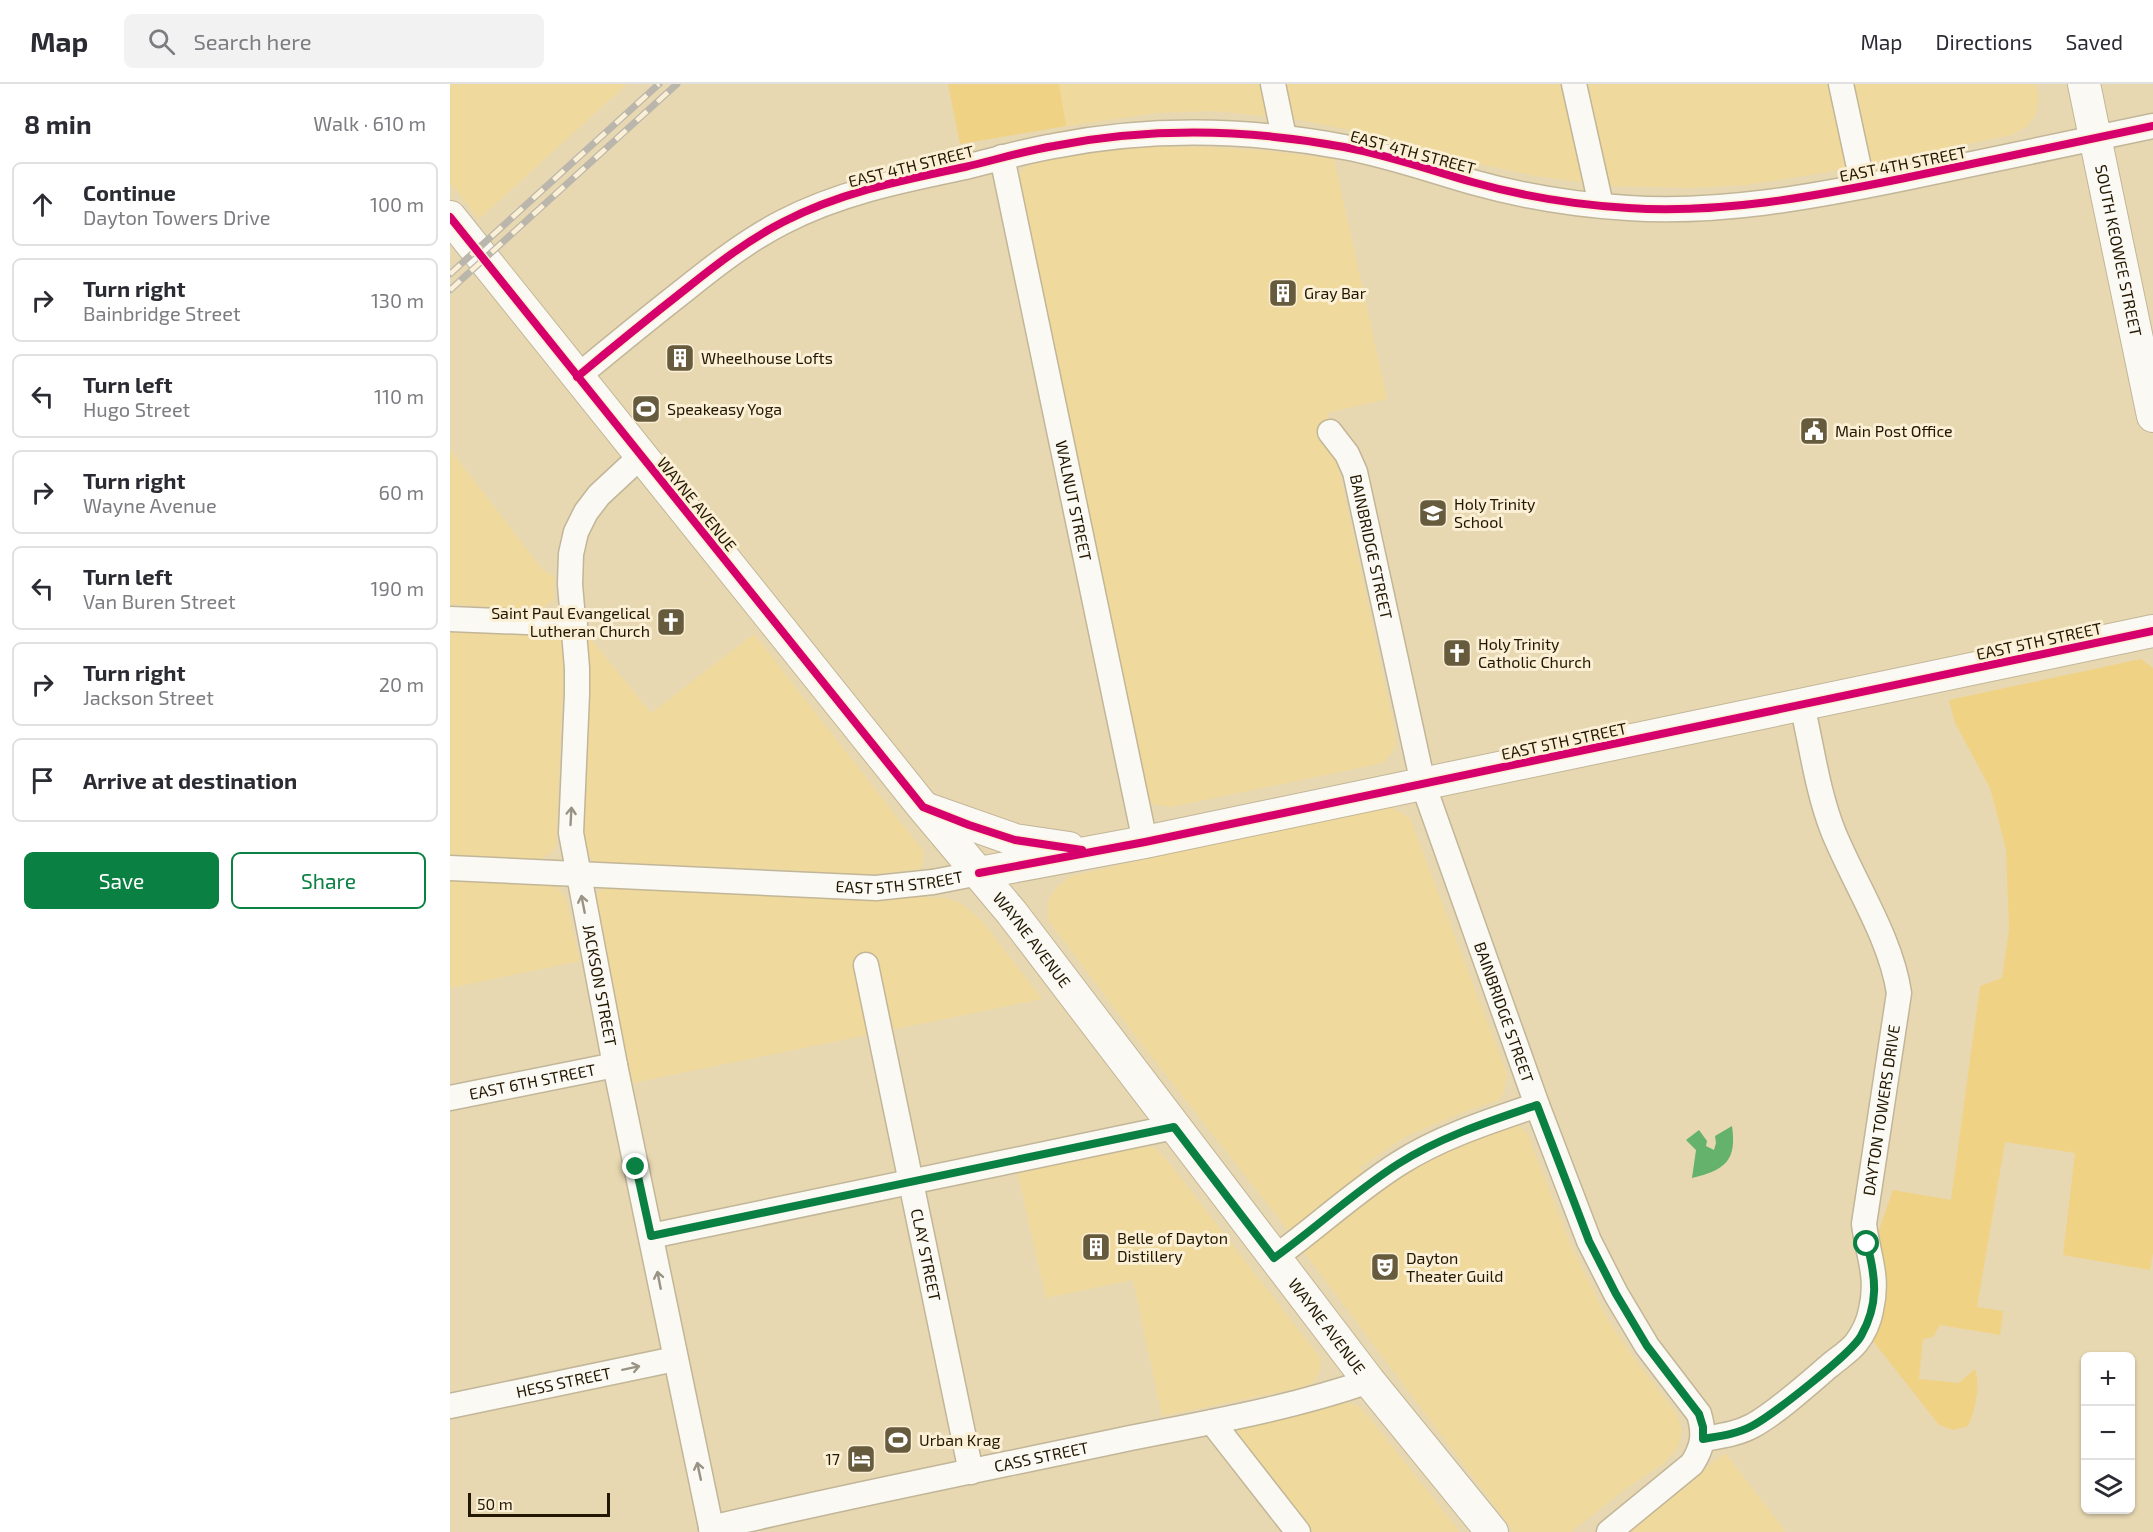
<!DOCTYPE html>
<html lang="en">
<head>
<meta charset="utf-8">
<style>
	body { margin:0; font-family:"Exo 2",sans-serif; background:#f2f2f3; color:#2b2b33 }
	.controls { position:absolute; right:18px; bottom:18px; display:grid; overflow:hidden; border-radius:9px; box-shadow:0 2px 4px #0004 }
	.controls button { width:54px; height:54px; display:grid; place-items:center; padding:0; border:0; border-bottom:2px solid #e1e1e2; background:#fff; color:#2b2b33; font:30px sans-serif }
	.scale { position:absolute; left:18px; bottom:15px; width:142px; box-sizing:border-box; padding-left:6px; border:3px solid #221700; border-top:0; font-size:16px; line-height:21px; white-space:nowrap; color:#221700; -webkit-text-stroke:4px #fbf0d5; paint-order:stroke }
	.stop { position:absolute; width:18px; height:18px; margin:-14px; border:4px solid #0b8043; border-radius:50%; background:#fff }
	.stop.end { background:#0b8043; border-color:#fff; box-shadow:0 2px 6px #0008 }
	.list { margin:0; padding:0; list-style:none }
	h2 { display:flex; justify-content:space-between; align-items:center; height:78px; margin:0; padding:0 24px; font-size:26px }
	h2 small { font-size:20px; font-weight:400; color:#7c7c81 }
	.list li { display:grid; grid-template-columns:39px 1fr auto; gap:18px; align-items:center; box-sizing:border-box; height:84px; margin:0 12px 12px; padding:0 12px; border:2px solid #e1e1e2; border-radius:9px }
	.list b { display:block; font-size:22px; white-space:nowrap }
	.list p { margin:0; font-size:20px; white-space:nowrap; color:#7c7c81 }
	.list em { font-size:20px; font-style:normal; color:#7c7c81 }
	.actions { display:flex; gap:12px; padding:18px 24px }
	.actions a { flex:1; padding:14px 0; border:2px solid #0b8043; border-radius:9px; text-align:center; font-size:21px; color:#0b8043 }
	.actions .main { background:#0b8043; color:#fff }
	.icon { flex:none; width:33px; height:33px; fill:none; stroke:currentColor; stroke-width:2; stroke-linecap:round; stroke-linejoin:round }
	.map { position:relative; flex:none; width:1703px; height:1448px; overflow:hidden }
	header { display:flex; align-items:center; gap:36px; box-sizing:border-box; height:84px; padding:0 30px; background:#fff; border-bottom:2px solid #e1e1e2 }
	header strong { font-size:28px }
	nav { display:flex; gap:33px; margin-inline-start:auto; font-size:21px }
	.search { width:420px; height:54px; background:#f2f2f3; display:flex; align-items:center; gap:15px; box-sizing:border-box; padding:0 21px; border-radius:9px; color:#7c7c81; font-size:22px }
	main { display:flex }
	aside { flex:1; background:#fff }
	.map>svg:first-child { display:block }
	.built { fill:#f0d99d }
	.green { fill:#f0d284 }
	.water { fill:#64b26c }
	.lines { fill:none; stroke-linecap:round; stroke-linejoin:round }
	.minor-casing { stroke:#c2b698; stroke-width:27 }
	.major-casing { stroke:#c2b698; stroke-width:34 }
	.minor { stroke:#fbf9f3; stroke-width:24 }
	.major { stroke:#fbf9f3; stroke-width:32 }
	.rail-casing { stroke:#bab6ac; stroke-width:7 }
	.rail { stroke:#fbf0d5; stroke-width:4.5; stroke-dasharray:14; stroke-linecap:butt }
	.cycleway-casing { stroke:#fbf0d5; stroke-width:11 }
	.cycleway { stroke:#d6006c; stroke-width:8 }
	.oneway { stroke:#999386 }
	.route { stroke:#0b8043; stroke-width:8 }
	.labels { text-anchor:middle; stroke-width:6; stroke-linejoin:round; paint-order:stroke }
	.street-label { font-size:16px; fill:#221700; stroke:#fbf0d5 }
	.poi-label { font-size:16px; fill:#221700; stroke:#fbf0d5; text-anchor:start }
</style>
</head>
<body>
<header>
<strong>Map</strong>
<div class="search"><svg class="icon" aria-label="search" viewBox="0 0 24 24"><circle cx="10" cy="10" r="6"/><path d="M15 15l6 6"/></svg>Search here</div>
<nav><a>Map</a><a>Directions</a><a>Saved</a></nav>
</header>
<main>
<aside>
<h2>8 min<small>Walk · 610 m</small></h2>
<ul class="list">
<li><svg class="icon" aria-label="ahead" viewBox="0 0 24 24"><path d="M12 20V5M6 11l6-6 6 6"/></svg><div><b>Continue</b><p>Dayton Towers Drive</p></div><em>100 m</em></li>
<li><svg class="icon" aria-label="right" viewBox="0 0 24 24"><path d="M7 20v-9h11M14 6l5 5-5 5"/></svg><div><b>Turn right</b><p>Bainbridge Street</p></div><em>130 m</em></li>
<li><svg class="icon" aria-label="left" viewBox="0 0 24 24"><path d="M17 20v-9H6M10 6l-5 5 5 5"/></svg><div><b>Turn left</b><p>Hugo Street</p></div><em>110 m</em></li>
<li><svg class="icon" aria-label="right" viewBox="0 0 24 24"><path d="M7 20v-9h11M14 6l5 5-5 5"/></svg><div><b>Turn right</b><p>Wayne Avenue</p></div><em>60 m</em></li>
<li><svg class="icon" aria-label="left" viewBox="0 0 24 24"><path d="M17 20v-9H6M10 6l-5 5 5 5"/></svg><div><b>Turn left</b><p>Van Buren Street</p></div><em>190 m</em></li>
<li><svg class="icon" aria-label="right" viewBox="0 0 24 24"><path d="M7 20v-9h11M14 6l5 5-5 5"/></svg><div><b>Turn right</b><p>Jackson Street</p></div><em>20 m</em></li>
<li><svg class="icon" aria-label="arrive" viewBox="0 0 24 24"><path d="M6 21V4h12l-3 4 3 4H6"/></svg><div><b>Arrive at destination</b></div></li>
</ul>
<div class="actions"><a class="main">Save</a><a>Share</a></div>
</aside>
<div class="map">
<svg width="1703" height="1448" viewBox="0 0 1703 1448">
	<rect width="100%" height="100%" fill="#e7d8b2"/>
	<path class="built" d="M 0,0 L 177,0 L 29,135 L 0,99 Z
		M 498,0 L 1586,0 L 1589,11 L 1586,30 L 1577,42 L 1562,51 L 1367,90 L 1296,101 L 1240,104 L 1162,102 L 1085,92 L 1010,76 L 951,57 L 895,45 L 844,35 L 764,27 L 707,29 L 603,44 Z
		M 684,63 L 753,63 L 821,67 L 884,75 L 937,315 L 877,329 L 944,643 L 946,660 L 941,670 L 933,679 L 721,723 L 702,720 L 691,708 L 566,103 L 569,90 L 577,82 L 593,76 Z
		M 0,365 L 91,484 L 104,493 L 104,515 L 90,527 L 0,520 Z
		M 0,542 L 115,549 L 106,760 L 102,768 L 89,776 L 0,771 Z
		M 132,549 L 140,554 L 201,629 L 304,550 L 474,768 L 471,785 L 407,792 L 326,785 L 144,779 L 127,753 Z
		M 920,724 L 942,724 L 960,734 L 1057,990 L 1054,1007 L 1049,1016 L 1014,1028 L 955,1053 L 909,1084 L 931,1104 L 962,1082 L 1057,1041 L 1068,1041 L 1077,1049 L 1121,1162 L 1158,1236 L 1183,1273 L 1226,1329 L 1232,1346 L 1227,1365 L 1213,1380 L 1174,1406 L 1121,1448 L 1064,1448 L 827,1132 L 686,953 L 598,836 L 598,817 L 607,803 L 621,792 Z
		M 0,790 L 92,795 L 106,802 L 115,813 L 130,877 L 0,904 Z
		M 171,801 L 496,814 L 512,820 L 532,837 L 592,915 L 178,1000 L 144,813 L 153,804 Z
		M 692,1061 L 705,1064 L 716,1075 L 871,1275 L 870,1286 L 865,1297 L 850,1304 L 712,1332 L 683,1196 L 596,1214 L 567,1086 Z
		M 894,1318 L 908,1322 L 918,1332 L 1010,1448 L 862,1448 L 788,1354 L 788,1343 L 799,1337 Z
		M 1275,1369 L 1336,1448 L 1174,1448 Z"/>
	<path class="green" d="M 498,0 L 609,0 L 616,42 L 510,60 Z
		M 1691,575 L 1703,584 L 1703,1169 L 1700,1186 L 1613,1171 L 1625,1069 L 1555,1058 L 1527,1223 L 1553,1227 L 1550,1251 L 1490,1241 L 1483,1253 L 1473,1255 L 1469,1295 L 1509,1299 L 1525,1285 C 1531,1301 1525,1327 1518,1342 L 1503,1346 L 1489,1341 L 1423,1257 L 1428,1244 L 1435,1198 L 1429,1146 L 1443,1106 L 1501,1116 L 1530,902 L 1552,894 L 1559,846 L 1556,765 L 1540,704 L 1505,639 L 1499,616 Z"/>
	<path class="water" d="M 1282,1042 C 1287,1077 1275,1086 1242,1094 L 1246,1066 L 1236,1056 L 1249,1046 L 1257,1057 L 1256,1062 L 1264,1066 L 1266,1059 L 1265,1052 Z"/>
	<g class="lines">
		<g class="minor-casing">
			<g id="minor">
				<path d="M 823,0 L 834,53"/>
				<path d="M 1124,0 L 1151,121"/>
				<path d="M 1391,0 L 1413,102"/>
				<path id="s1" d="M 552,73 L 695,758"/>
				<path d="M 127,293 C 163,263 200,233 237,204 C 267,180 298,156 333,138 C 391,108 453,96 515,83 C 545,76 574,67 604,62 C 701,43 798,45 894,63 C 938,71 980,86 1022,98 C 1072,112 1126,121 1178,124 C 1270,130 1361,113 1450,95 C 1535,78 1619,59 1703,42"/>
				<path id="s2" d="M 880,348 L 897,370 L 905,388 L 973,700 L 1087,1021 L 1139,1157 L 1166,1210 L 1197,1262 L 1249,1330 C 1255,1350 1253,1363 1242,1380 L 1159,1448"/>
				<path id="s3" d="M 191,372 L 149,411 L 136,428 L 126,448 L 121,470 L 120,500 L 127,584 L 127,610 L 121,749 L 165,981 L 262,1448"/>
				<path d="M 0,535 L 125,540"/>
				<path id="s4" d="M 0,784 L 426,804 L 483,798 L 529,789"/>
				<path id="s5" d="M 416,881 L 521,1388"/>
				<path id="s6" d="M 0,1014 L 165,981"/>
				<path d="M 201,1152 L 724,1043"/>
				<path d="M 824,1174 C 866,1144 904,1108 948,1080 C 990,1053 1040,1037 1087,1021"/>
				<path id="s7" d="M 0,1322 L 225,1275"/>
				<path d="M 762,1338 L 848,1448"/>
				<path id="s8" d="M 1253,1355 C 1270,1352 1287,1350 1302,1342 C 1326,1329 1357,1301 1378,1283 C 1387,1275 1399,1268 1406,1259 C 1413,1250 1419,1237 1421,1226 C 1429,1192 1418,1172 1414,1140 L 1449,909 C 1441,854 1404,799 1383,747 C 1367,706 1362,663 1352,621"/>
				<path id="s9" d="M 261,1444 C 397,1412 534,1385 671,1356 C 755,1339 839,1325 919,1297"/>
			</g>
		</g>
		<g class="major-casing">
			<g id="major">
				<path id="s10" d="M 1634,0 L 1703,332"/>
				<path id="s11" d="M 0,133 L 473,723 L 562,829 L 919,1297 L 1042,1448"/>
				<path d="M 477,725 L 565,756 L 619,764"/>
				<path d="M 529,789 L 695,758 L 1703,547"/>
			</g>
		</g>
		<use href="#minor" class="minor"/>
		<use href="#major" class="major"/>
		<g class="rail-casing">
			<path id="rail" d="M 0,190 L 209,0
				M 0,206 L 227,0"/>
		</g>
		<use href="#rail" class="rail"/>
		<g class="cycleway-casing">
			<path id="cycleway" d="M 0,133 L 473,723 L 519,741 L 565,756 L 632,766
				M 127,293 C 163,263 200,233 237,204 C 267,180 298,156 333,138 C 391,108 453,96 515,83 C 545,76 574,67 604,62 C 701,43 798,45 894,63 C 938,71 980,86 1022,98 C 1072,112 1126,121 1178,124 C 1270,130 1361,113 1450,95 C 1535,78 1619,59 1703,42
				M 529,789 L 695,758 L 1703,547"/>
		</g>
		<use href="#cycleway" class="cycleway"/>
	</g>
	<defs><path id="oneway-shaft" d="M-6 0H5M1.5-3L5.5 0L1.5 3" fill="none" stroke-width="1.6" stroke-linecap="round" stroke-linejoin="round" transform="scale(1.5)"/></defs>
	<g class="oneway">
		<use href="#oneway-shaft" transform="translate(121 732) rotate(-87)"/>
		<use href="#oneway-shaft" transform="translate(133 820) rotate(-101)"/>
		<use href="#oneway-shaft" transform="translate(209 1196) rotate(-101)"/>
		<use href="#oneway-shaft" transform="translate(181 1284) rotate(-12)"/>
		<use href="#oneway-shaft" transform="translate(249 1387) rotate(-102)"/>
	</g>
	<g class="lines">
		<path class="route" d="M 186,1083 L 201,1152 L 724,1043 L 824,1174 C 866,1144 904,1108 948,1080 C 990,1053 1040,1037 1087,1021 L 1139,1157 L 1166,1210 L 1197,1262 L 1249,1330 L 1253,1343 L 1253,1355 C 1270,1352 1287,1350 1302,1342 C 1321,1332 1401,1270 1411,1252 C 1429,1220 1426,1194 1417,1160"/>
	</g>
	<defs>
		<g id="building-square" transform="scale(1.5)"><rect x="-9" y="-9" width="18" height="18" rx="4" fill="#675b3e" stroke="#fbf0d5"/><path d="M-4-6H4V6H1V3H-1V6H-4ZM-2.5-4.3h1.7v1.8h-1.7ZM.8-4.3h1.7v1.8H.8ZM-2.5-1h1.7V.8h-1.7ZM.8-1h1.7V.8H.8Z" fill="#fff"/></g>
		<g id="stadium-square" transform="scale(1.5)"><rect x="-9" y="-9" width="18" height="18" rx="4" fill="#675b3e" stroke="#fbf0d5"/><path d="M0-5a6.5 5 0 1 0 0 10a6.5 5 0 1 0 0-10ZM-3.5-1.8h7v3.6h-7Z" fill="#fff"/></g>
		<g id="civic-square" transform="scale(1.5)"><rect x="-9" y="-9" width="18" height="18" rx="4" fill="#675b3e" stroke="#fbf0d5"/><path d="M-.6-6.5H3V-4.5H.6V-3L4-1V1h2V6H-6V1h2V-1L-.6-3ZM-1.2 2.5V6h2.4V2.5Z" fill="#fff"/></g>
		<g id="school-square" transform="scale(1.5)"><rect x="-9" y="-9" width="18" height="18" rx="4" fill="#675b3e" stroke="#fbf0d5"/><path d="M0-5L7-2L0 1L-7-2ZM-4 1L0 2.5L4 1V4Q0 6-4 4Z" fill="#fff"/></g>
		<g id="church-square" transform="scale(1.5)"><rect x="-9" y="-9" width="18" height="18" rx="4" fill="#675b3e" stroke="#fbf0d5"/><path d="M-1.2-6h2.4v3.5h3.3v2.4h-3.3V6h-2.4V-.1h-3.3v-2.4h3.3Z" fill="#fff"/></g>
		<g id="theatre-square" transform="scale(1.5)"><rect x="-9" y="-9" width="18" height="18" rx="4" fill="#675b3e" stroke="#fbf0d5"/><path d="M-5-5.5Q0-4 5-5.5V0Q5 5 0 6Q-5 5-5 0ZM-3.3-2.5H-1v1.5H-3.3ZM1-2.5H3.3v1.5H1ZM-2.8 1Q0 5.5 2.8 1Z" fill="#fff"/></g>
		<g id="hotel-square" transform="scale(1.5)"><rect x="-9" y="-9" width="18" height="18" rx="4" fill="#675b3e" stroke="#fbf0d5"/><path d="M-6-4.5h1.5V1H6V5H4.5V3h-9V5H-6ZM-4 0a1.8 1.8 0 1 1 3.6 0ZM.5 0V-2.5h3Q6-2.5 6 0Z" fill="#fff"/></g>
	</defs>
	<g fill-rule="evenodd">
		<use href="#building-square" x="833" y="209"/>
		<use href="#building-square" x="230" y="274"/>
		<use href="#stadium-square" x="196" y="325"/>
		<use href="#civic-square" x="1364" y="347"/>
		<use href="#school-square" x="983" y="429"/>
		<use href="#church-square" x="221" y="538"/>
		<use href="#church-square" x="1007" y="569"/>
		<use href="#building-square" x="646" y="1163"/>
		<use href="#theatre-square" x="935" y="1183"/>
		<use href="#stadium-square" x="448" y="1356"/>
		<use href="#hotel-square" x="411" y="1375"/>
	</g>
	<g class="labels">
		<g class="street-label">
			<text transform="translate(963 68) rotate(15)" y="6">EAST 4TH STREET</text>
			<text transform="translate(1453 80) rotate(-11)" y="6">EAST 4TH STREET</text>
			<text transform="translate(461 82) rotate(-14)" y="6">EAST 4TH STREET</text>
			<text dy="6" stroke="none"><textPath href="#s10" startOffset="170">SOUTH KEOWEE STREET</textPath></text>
			<text dy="6" stroke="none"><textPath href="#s1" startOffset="351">WALNUT STREET</textPath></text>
			<text transform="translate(247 420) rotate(51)" y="6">WAYNE AVENUE</text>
			<text dy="6" stroke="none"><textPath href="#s2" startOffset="124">BAINBRIDGE STREET</textPath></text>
			<text transform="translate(1589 557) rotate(-12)" y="6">EAST 5TH STREET</text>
			<text transform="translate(1114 657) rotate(-12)" y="6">EAST 5TH STREET</text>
			<text dy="6" stroke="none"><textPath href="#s4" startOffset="450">EAST 5TH STREET</textPath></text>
			<text dy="6" stroke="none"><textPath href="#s11" startOffset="928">WAYNE AVENUE</textPath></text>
			<text dy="6" stroke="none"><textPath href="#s3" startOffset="558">JACKSON STREET</textPath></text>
			<text dy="6" stroke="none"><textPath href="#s2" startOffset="609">BAINBRIDGE STREET</textPath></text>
			<text dy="6" stroke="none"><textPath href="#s6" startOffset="84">EAST 6TH STREET</textPath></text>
			<text dy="6" stroke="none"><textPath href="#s8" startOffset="423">DAYTON TOWERS DRIVE</textPath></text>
			<text dy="6" stroke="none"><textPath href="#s5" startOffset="296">CLAY STREET</textPath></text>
			<text dy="6" stroke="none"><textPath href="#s11" startOffset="1414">WAYNE AVENUE</textPath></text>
			<text dy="6" stroke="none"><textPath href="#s7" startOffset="116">HESS STREET</textPath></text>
			<text dy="6" stroke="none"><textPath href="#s9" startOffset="338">CASS STREET</textPath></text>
		</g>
		<g class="poi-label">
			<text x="854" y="215">Gray Bar</text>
			<text x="251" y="280">Wheelhouse Lofts</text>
			<text x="217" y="331">Speakeasy Yoga</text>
			<text x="1385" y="353">Main Post Office</text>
			<text x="1004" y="426">Holy Trinity<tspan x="1004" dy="18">School</tspan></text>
			<text x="200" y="535" text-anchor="end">Saint Paul Evangelical<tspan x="200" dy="18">Lutheran Church</tspan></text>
			<text x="1028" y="566">Holy Trinity<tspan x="1028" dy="18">Catholic Church</tspan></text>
			<text x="667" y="1160">Belle of Dayton<tspan x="667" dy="18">Distillery</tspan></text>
			<text x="956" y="1180">Dayton<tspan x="956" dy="18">Theater Guild</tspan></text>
			<text x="469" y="1362">Urban Krag</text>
			<text x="390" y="1381" text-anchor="end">17</text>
		</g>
	</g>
</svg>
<div class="controls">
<button>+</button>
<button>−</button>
<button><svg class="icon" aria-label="layers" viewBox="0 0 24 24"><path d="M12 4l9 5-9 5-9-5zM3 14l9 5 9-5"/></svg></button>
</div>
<div class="scale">50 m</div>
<div class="stop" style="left:1417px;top:1160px"></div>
<div class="stop end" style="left:186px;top:1083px"></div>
</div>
</main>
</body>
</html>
